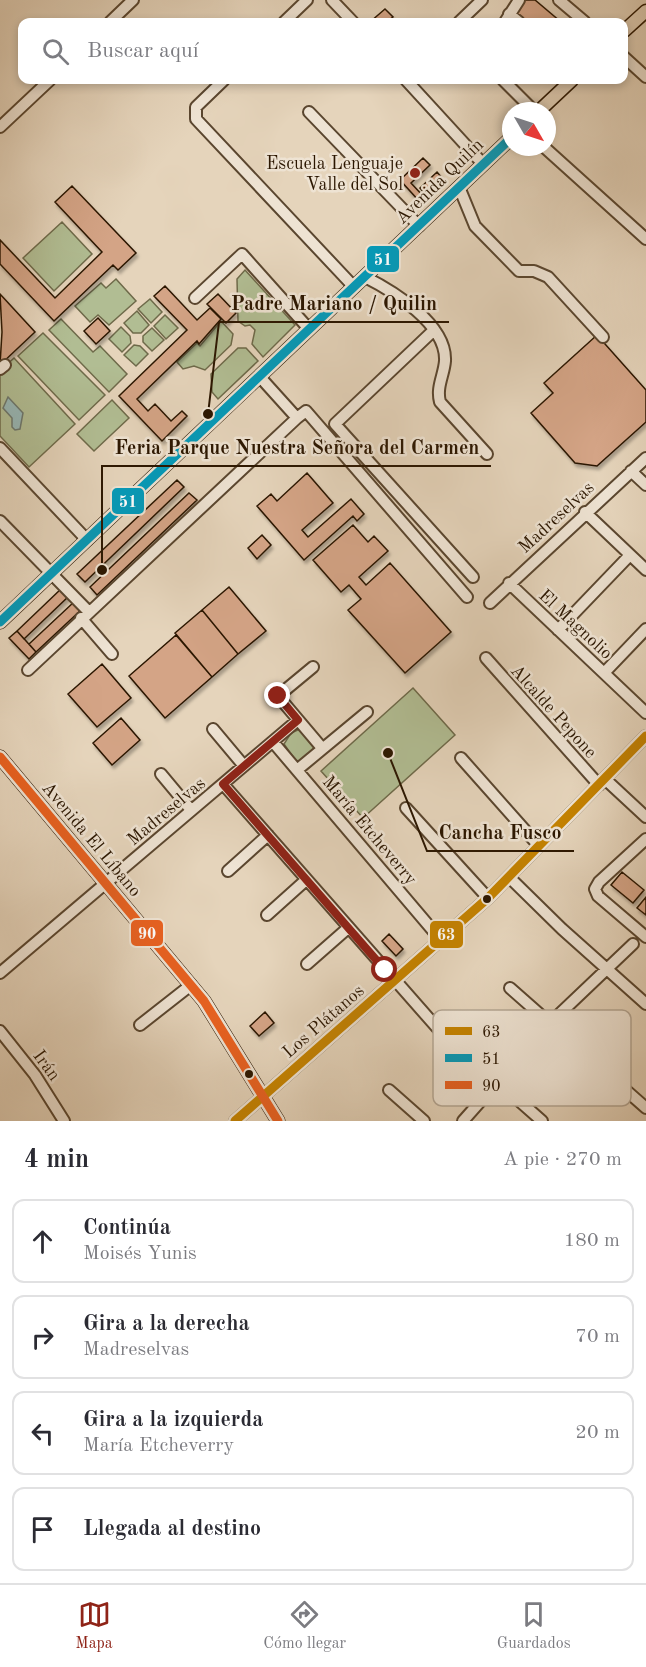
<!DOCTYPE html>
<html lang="es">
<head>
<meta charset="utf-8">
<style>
	body { margin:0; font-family:"Old Standard TT",serif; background:#f7f7f7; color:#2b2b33 }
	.compass { position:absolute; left:502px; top:102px; width:54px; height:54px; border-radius:50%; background:#fff; box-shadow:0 3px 9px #0003; rotate:129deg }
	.stop { position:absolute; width:18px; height:18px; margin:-14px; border:4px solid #8f2418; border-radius:50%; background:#fff }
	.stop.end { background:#8f2418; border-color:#fff; box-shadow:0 2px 6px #0008 }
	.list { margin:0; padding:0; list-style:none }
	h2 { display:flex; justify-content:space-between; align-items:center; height:78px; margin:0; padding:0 24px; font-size:26px }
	h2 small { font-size:20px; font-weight:400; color:#7c7c81 }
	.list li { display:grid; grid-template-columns:39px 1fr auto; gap:18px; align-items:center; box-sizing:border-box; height:84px; margin:0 12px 12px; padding:0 12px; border:2px solid #e1e1e2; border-radius:12px }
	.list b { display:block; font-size:22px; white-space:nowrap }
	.list p { margin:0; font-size:20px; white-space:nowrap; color:#7c7c81 }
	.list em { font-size:20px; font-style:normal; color:#7c7c81 }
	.icon { flex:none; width:33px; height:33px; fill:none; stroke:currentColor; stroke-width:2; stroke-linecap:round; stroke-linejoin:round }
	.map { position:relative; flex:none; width:646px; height:1121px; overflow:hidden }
	.search { position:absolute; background:#fff; box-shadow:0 3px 9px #0003; left:18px; right:18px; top:18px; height:66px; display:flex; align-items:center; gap:15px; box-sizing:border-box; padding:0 21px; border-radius:12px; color:#7c7c81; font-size:22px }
	.sheet { height:462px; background:#fff }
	nav { display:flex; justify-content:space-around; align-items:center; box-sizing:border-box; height:84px; border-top:2px solid #e1e1e2; background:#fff; font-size:16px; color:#7c7c81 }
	nav a { display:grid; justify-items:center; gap:3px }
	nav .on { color:#8f2418 }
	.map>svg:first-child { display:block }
	.green { fill:#b1bd93; stroke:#6e6a4a; stroke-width:1.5 }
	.water { fill:#97b7b6; stroke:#6c776d; stroke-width:1.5 }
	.building { fill:#d4a486; stroke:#2b1600; stroke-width:1.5; filter:url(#shadow) }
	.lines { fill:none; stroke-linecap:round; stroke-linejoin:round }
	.minor-casing { stroke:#5a462f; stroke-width:14 }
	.major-casing { stroke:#2b1600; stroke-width:15 }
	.minor { stroke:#eee3d3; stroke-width:10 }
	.major { stroke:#e5d4bb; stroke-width:12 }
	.bus-1-casing { stroke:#eee3d3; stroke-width:14 }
	.bus-2-casing { stroke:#eee3d3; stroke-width:14 }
	.bus-3-casing { stroke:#eee3d3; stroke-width:14 }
	.bus-1 { stroke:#c48200; stroke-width:9 }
	.bus-2 { stroke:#049ab9; stroke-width:9 }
	.bus-3 { stroke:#e86120; stroke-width:9 }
	.route { stroke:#8f2418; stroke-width:8 }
	.poi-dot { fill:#8f2418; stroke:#eee3d3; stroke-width:2 }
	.bus-dot { fill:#2b1600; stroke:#eee3d3; stroke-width:2 }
	.labels { text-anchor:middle; stroke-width:5; stroke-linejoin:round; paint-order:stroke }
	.poi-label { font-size:18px; fill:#2b1600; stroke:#eee3d3; text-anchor:end }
	.street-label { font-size:18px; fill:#2b1600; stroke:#eee3d3 }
	.key { fill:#eee3d3; stroke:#b4a694; stroke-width:1.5 }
	.key-label { font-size:16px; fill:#2b1600 }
	.leader { fill:none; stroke:#2b1600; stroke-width:2 }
	.callout-dot { fill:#2b1600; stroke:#eee3d3; stroke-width:2 }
	.callout-label { font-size:20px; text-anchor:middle; font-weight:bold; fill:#2b1600; stroke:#eee3d3; stroke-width:5; stroke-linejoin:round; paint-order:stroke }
	.line-badge { stroke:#eee3d3; stroke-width:2 }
	.badge-label { font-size:16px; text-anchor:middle; font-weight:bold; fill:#fff }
</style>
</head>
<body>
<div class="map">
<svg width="646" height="1121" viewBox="0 0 646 1121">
	<defs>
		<filter id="shadow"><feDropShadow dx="2" dy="3.5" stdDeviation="1.5" flood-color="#0004"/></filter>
	</defs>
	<rect width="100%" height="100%" fill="#e5d4bb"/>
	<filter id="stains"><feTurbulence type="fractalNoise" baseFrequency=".00333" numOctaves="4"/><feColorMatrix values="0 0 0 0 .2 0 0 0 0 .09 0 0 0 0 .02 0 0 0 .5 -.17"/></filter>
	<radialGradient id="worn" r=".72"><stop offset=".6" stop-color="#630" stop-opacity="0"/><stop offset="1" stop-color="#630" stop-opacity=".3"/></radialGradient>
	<path class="green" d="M 62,222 L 92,254 L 54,291 L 23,258 Z
		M 245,270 L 295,325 L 263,357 L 252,344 L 255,330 L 250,325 L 245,326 L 238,321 L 237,279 Z
		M 116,279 L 136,301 L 109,325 L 98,315 L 90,322 L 75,306 L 101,283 L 106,288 Z
		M 150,299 L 162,312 L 151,323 L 138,309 Z
		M 137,311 L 149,325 L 141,333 L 133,333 L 124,323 Z
		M 165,315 L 178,328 L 166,339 L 154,326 Z
		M 61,319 L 93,352 L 100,346 L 127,374 L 109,392 L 49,330 Z
		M 221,321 L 233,334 L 231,345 L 205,370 L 194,366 L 183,369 L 177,362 L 197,343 L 200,346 Z
		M 121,327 L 130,336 L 131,343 L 122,352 L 109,339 Z
		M 152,328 L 164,340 L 152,351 L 143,342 L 143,336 Z
		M 43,333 L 105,395 L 79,420 L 18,356 Z
		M 134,345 L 140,346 L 148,354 L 136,366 L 124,355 Z
		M 238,348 L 246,348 L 258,361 L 218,399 L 212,392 L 211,374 Z
		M 14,358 L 75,424 L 29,467 L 0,436 L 0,371 Z
		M 112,400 L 129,418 L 94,451 L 77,434 Z
		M 413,688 L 455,735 L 363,818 L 321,771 Z
		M 300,729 L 314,748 L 314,752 L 298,764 L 284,744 L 291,733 Z"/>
	<path class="water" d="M 8,397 L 23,413 L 20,429 L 15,430 L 12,427 L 12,418 L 3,408 Z"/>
	<path class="building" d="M 525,0 L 535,0 L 561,22 L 526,22 L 514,12 Z
		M 385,9 L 393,17 L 386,22 L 370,22 Z
		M 423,158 L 430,165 L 411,183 L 424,197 L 420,202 L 400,180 Z
		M 437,172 L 442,178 L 425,194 L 420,188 Z
		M 72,186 L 136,253 L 118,270 L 113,265 L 54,321 L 0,264 L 0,240 L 55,298 L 102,252 L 55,202 Z
		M 165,286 L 197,320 L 210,308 L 221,319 L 199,344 L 197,341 L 137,399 L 148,411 L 155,404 L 171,421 L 182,411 L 187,416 L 162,441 L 119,396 L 187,330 L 154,296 Z
		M 0,294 L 35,332 L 0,365 L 2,332 Z
		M 218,294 L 236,313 L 226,323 L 207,304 Z
		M 98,318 L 110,331 L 96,344 L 84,331 Z
		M 597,335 L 646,390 L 646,422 L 597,466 L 575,463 L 531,413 L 553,393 L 544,383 Z
		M 307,473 L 333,503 L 302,530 L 308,537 L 351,499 L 364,514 L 357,521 L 353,516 L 304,560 L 257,506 L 271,494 L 277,501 Z
		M 177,480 L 184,487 L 85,582 L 77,574 Z
		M 189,493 L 197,500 L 97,595 L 90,587 Z
		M 353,525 L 368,542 L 374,536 L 388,551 L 359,577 L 366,585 L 390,563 L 451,632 L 405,673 L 348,610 L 361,599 L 349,585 L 341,592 L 313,560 Z
		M 262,535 L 271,545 L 257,559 L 248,548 Z
		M 229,587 L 266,631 L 238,654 L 202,610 Z
		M 62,588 L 70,595 L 24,639 L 17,631 Z
		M 75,601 L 82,609 L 36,652 L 29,644 Z
		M 202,610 L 238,654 L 212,677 L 175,633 Z
		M 17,631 L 36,652 L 29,659 L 9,638 Z
		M 176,635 L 212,677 L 165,718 L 129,676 Z
		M 102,664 L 131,698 L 97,727 L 68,694 Z
		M 121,718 L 140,740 L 112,765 L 93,743 Z
		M 622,872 L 644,890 L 633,903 L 611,885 Z
		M 646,897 L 646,915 L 637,908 Z
		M 389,934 L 403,949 L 396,956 L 382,941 Z
		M 265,1012 L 274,1023 L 259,1036 L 250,1026 Z"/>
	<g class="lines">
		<g class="minor-casing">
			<path id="minor" d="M 332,0 L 353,22
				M 559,0 L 585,22
				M 509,14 L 519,22
				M 110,22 L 133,0
				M 284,22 L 307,0
				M 459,22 L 482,0
				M 505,22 L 519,0
				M 624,57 L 646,77
				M 224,80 L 196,107 L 196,119 L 354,287
				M 406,80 L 483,164
				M 503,80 L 534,111
				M 309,112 L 419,226
				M 0,127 L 50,80
				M 544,147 L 646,239
				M 459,187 L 475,226 L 519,271 L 534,271 L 548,277 L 603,337
				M 365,277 C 393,291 447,324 445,361 C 444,375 436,387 440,402 L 487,454
				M 195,298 L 242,254 L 309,329
				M 433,331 L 335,424 L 473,577
				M 0,369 L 5,365
				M 260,377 L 297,418 L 306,411 L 467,597
				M 0,448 L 87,540
				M 631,471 L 646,485
				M 585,512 L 646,570
				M 0,521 L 88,611
				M 509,583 L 646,713
				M 490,603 L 646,458
				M 81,618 L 112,654
				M 558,630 L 630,555
				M 486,658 L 599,785
				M 313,667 L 278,696 L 322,748
				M 28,670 L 297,418
				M 604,673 L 646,629
				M 213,729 L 244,766
				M 273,742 L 435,933 L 440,941
				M 461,758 L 539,846
				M 297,770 L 367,712
				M 161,774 L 191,810
				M 605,779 L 646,817
				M 223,784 L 439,1030 L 542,1121
				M 406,808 L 488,898
				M 646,839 L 599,882 L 595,889 L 598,896 L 646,937
				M 228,871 L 268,835
				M 509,877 L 562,929 L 646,1004
				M 267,915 L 306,880
				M 307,964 L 348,928
				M 0,973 L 298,720
				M 510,988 L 646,1108
				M 140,1025 L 191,985
				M 0,1031 L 35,1075 L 64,1121
				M 389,1090 L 424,1121
				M 235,1121 L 488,898 L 646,736
				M 463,1121 L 550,1023 L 633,944"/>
		</g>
		<g class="major-casing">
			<path id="major" d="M 624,31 L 646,11
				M 539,111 L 572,80
				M 0,622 L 511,138
				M 0,757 L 204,1001 L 278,1121"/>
		</g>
		<use href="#minor" class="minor"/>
		<use href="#major" class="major"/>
		<g class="bus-1-casing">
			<path id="bus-1" d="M 235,1121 L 488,898 L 646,736"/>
		</g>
		<g class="bus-2-casing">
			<path id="bus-2" d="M 0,622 L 511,138"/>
		</g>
		<g class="bus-3-casing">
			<path id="bus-3" d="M 0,757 L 204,1001 L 278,1121"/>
		</g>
		<use href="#bus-1" class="bus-1"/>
		<use href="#bus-2" class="bus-2"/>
		<use href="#bus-3" class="bus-3"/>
	</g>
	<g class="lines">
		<path class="route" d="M 278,696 L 298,720 L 223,784 L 385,970"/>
	</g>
	<circle class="poi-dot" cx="415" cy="173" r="6"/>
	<g class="bus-dot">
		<circle cx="487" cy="899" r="5"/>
		<circle cx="249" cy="1074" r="5"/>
	</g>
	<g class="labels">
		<g class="poi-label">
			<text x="403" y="169">Escuela Lenguaje<tspan x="403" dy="21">Valle del Sol</tspan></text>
		</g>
		<g class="street-label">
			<text transform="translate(439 181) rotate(-44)" y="6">Avenida Quilín</text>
			<text transform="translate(556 517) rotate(-43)" y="6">Madreselvas</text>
			<text transform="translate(576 624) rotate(43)" y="6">El Magnolio</text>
			<text transform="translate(554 711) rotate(48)" y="6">Alcalde Pepone</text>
			<text transform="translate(166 811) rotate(-40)" y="6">Madreselvas</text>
			<text transform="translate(370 830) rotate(50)" y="6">María Etcheverry</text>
			<text transform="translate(92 839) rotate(50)" y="6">Avenida El Líbano</text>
			<text transform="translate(323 1021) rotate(-41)" y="6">Los Plátanos</text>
			<text transform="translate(47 1065) rotate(54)" y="6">Irán</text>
		</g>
	</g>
	<rect x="433" y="1010" width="198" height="96" rx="9" class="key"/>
	<rect x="445" y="1027" width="27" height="8" fill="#c48200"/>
	<rect x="445" y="1054" width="27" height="8" fill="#049ab9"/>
	<rect x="445" y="1081" width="27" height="8" fill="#e86120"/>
	<g class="key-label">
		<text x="482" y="1037">63</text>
		<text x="482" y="1064">51</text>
		<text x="482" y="1091">90</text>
	</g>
	<path class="leader" d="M208 414L219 322H449M102 570L102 466H491M388 753L427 851H574"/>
	<g class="callout-dot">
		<circle cx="208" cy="414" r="6"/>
		<circle cx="102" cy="570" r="6"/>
		<circle cx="388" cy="753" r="6"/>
	</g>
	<g class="callout-label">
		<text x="334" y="310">Padre Mariano / Quilin</text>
		<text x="297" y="454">Feria Parque Nuestra Señora del Carmen</text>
		<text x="500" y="839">Cancha Fusco</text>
	</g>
	<g class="line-badge">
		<rect x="366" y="245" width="34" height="28" rx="6" fill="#049ab9"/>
		<rect x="111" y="487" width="34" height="28" rx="6" fill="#049ab9"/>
		<rect x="130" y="919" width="34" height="28" rx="6" fill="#e86120"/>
		<rect x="429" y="920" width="35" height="29" rx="6" fill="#c48200"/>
	</g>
	<g class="badge-label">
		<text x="383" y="265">51</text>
		<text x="128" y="507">51</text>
		<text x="147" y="939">90</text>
		<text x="446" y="940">63</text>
	</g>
	<rect width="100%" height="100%" filter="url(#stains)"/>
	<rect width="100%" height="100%" fill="url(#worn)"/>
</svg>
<svg class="compass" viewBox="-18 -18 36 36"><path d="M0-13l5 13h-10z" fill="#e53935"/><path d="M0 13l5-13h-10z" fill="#7c7c81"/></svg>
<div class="stop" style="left:385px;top:970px"></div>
<div class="stop end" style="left:278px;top:696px"></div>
<div class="search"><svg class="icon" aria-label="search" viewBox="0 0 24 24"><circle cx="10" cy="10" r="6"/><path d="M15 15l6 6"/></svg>Buscar aquí</div>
</div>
<section class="sheet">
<h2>4 min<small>A pie · 270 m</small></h2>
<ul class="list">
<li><svg class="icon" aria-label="ahead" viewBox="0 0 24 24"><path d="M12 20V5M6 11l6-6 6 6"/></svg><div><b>Continúa</b><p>Moisés Yunis</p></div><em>180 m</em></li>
<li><svg class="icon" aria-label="right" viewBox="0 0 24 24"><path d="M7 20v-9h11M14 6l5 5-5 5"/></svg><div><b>Gira a la derecha</b><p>Madreselvas</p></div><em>70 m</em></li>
<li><svg class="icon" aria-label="left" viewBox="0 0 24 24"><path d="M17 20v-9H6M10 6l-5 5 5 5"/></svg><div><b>Gira a la izquierda</b><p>María Etcheverry</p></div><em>20 m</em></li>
<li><svg class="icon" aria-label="arrive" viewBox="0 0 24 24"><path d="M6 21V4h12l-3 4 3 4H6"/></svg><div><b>Llegada al destino</b></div></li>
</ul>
</section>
<nav>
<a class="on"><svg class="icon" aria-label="map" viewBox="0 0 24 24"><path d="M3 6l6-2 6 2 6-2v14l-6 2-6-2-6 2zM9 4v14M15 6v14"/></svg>Mapa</a>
<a><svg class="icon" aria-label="directions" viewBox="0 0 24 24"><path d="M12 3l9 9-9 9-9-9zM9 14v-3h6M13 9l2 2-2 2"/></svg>Cómo llegar</a>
<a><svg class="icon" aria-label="saved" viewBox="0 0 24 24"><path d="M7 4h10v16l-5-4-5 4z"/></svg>Guardados</a>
</nav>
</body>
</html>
